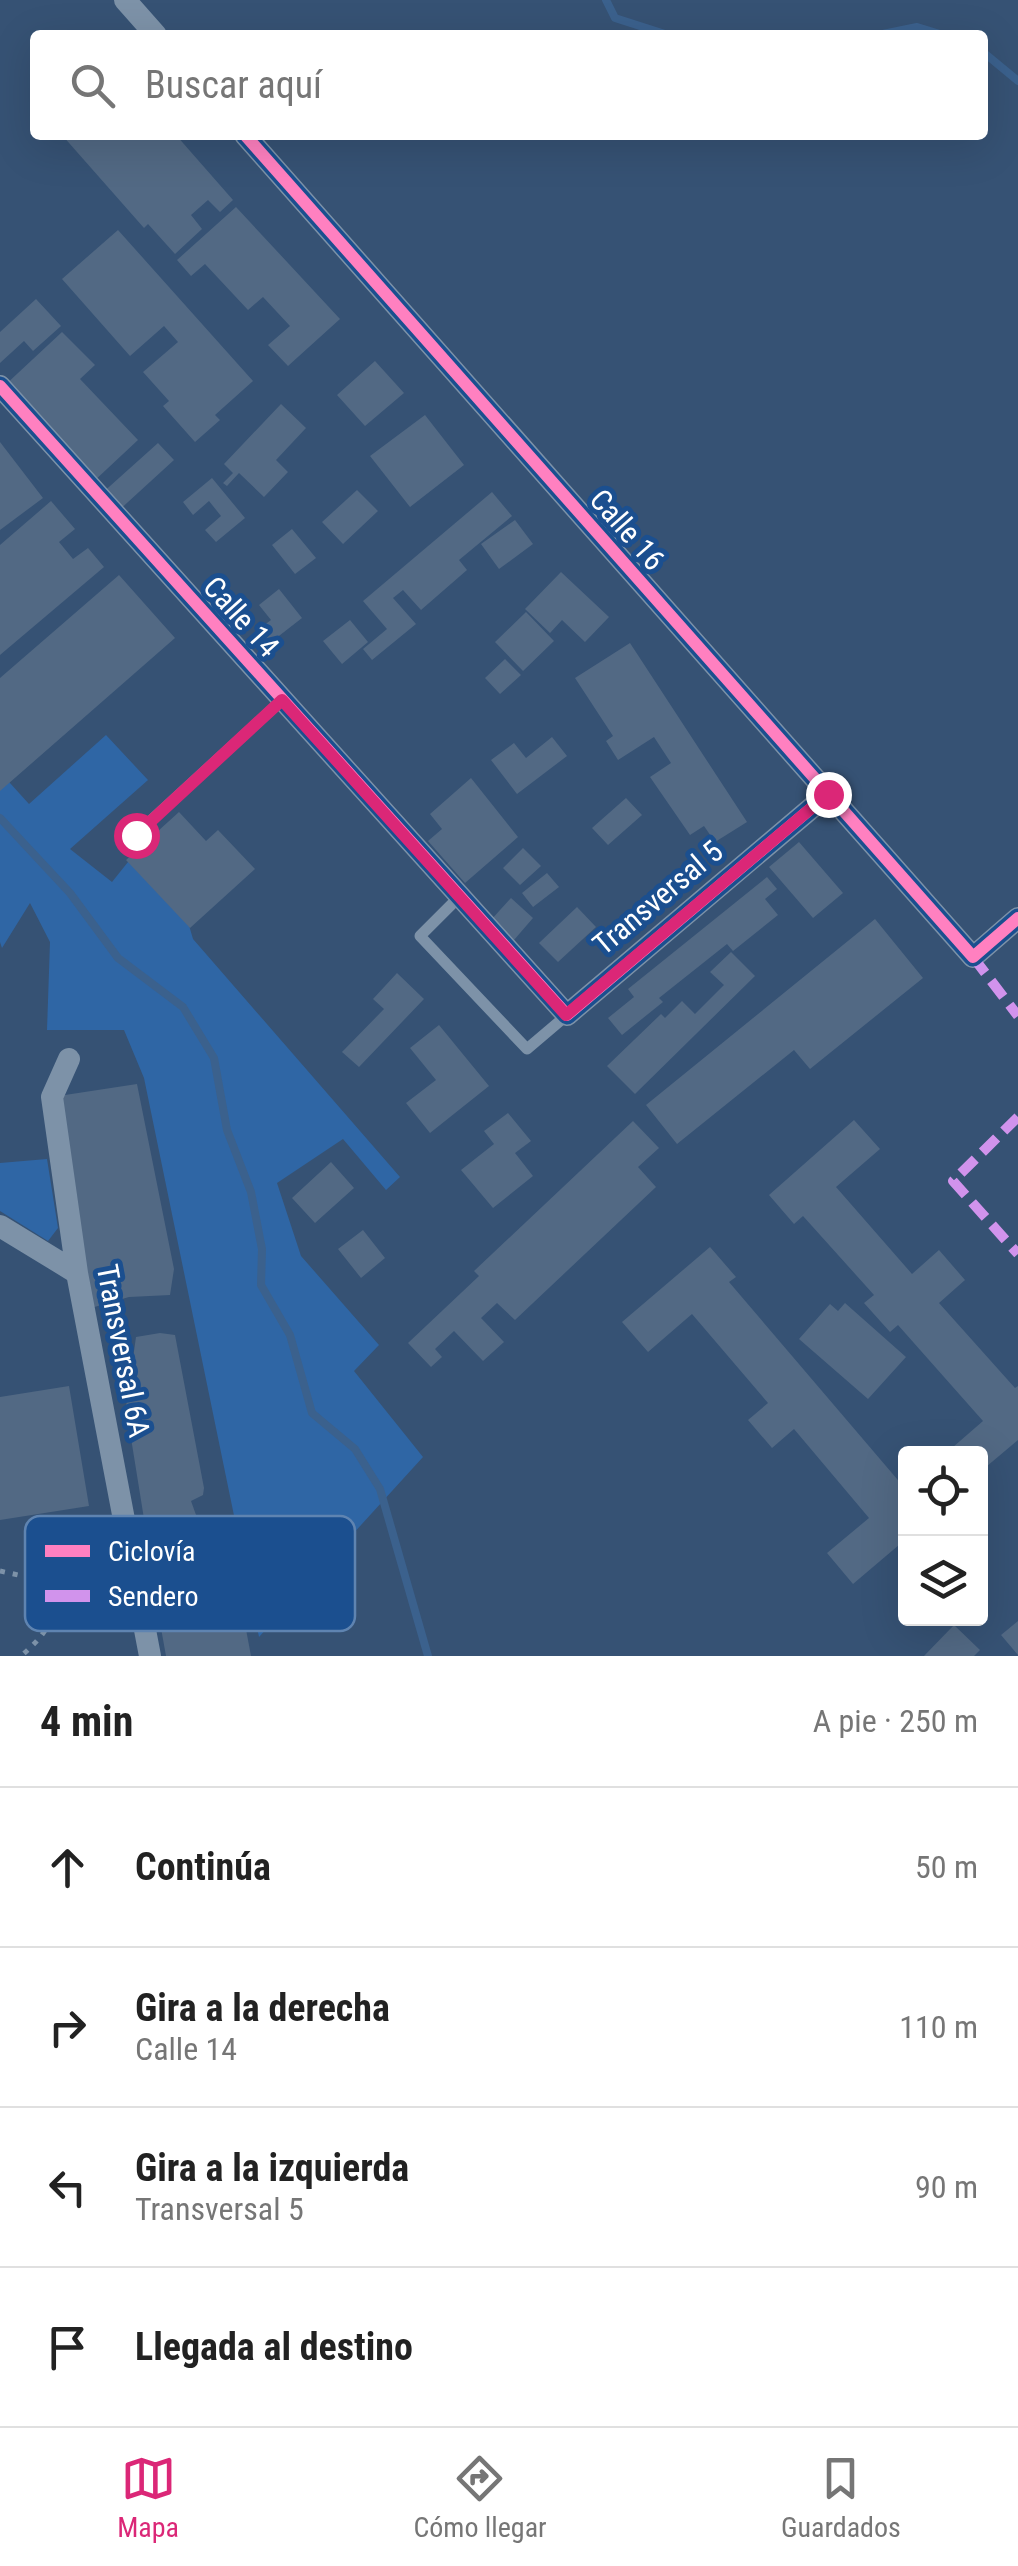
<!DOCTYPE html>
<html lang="es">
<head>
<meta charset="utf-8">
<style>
	body { margin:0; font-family:"Roboto Condensed",sans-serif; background:#f6f6f6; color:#222 }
	.controls { position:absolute; right:30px; bottom:30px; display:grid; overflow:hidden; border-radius:10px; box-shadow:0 10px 40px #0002 }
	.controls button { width:90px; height:90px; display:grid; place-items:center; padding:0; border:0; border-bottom:2px solid #e0e0e0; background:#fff; color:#222; font:50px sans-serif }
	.stop { position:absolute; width:30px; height:30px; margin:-22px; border:8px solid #db2777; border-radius:50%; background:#fff }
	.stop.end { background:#db2777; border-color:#fff; box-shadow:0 2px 10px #0008 }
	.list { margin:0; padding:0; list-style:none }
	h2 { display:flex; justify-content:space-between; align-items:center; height:130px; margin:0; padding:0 40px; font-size:42px }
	h2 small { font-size:32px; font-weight:400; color:#767676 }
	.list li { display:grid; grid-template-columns:65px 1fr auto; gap:30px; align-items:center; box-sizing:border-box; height:160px; padding:0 40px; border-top:2px solid #e0e0e0 }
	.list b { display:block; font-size:38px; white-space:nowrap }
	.list p { margin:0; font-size:32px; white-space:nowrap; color:#767676 }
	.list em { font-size:32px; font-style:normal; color:#767676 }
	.icon { flex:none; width:55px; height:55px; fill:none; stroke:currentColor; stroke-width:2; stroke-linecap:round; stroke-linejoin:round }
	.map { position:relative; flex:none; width:1018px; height:1656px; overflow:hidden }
	.search { position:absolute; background:#fff; box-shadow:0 10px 40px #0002; left:30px; right:30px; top:30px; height:110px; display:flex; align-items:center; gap:25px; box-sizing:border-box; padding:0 35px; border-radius:10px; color:#767676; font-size:38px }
	.sheet { height:770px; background:#fff }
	nav { display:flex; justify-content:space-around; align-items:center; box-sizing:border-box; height:140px; border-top:2px solid #e0e0e0; background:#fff; font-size:28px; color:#767676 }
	nav a { display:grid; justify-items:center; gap:5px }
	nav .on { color:#db2777 }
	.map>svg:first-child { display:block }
	.green { fill:#2f66a5 }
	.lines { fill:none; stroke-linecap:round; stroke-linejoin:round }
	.stream { stroke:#3b618d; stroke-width:8 }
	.building { fill:#526984 }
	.path { stroke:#7d92a8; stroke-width:5; stroke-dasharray:5 8; stroke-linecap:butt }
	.lane { stroke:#7d92a8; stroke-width:11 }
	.street { stroke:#7d92a8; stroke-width:22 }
	.quiet { stroke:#d193ec; stroke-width:10; stroke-dasharray:20 10; stroke-linecap:butt }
	.cycleway-casing { stroke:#1b4f8f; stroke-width:19 }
	.cycleway { stroke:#ff80c0; stroke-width:12 }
	.route { stroke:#db2777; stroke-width:12 }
	.labels { text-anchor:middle; stroke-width:10; stroke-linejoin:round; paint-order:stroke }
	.street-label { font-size:30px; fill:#fff; stroke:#1b4f8f }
	.key { fill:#1b4f8f; stroke:#5f84b1; stroke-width:2.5 }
	.key-label { font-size:28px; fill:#fff }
</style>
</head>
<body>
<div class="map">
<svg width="1018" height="1656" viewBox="0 0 1018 1656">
	<rect width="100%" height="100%" fill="#365274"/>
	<path class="green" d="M 106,735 L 148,780 L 70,849 L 112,882 L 132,857 L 188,922 L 193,939 L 400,1177 L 386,1190 L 343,1139 L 277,1183 L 301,1256 L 379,1345 L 354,1371 L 423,1457 L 259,1637 L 144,1078 L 124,1030 L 47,1030 L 50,942 L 30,903 L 2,948 L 0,942 L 0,772 L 29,804 Z
		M 47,1159 L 58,1228 L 48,1241 L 0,1211 L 0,1163 Z"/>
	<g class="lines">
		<path class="stream" d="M 606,0 L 615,18 L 668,35
			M 878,35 L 917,27 L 943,35
			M 983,52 L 1018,81
			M 0,818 L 70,893 L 118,958 L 183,1007 L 214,1058 L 227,1130 L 251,1192 L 262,1249 L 261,1285 L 290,1335 L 312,1413 L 355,1449 L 380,1489 L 428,1656"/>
	</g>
	<path class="building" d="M 62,135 L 176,135 L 233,200 L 220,212 L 208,200 L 191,215 L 202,229 L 175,254 L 148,224 L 144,228 Z
		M 236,207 L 340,319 L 288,366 L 268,345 L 290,326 L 263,297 L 248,310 L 205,264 L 191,276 L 177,260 Z
		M 118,230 L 253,381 L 215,415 L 220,420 L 195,442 L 163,406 L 169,401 L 143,372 L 178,342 L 164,326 L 130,356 L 62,279 Z
		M 36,299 L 61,326 L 33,351 L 24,341 L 0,363 L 0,332 Z
		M 62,332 L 95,365 L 80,379 L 138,440 L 92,483 L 3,387 Z
		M 375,361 L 404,393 L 365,426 L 337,395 Z
		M 281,404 L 306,428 L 276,460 L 288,472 L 264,497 L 239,473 L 227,486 L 223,483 L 233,473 L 224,464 Z
		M 425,415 L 464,465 L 410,507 L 370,456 Z
		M 0,442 L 43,498 L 0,530 Z
		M 158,443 L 174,460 L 116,513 L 100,495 Z
		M 212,478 L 245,518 L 216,542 L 205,530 L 221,516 L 209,501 L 193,515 L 183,502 Z
		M 357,490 L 378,511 L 343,544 L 322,522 Z
		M 492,492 L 512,516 L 459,560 L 467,570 L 421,610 L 403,590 L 393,598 L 416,624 L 372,660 L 363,649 L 387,629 L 363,601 Z
		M 51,501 L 75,529 L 59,542 L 73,559 L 88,548 L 104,567 L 0,655 L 0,545 Z
		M 515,520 L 533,544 L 499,569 L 481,544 Z
		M 292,529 L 316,558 L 295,574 L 272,545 Z
		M 561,572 L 609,617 L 585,642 L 562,620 L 550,633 L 525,609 Z
		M 119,575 L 175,638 L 0,791 L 0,678 Z
		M 279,589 L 302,618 L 266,646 L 255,632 L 271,620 L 259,605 Z
		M 526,612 L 554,641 L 523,671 L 495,642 Z
		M 350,620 L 368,642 L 342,664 L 323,641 Z
		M 630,643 L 747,822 L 715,842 L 704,826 L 690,835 L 650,777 L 671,763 L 654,737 L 618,760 L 606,741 L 613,736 L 575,678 Z
		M 505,659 L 521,675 L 500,694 L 485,678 Z
		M 552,737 L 567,756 L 517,794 L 491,760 L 514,743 L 526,758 Z
		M 471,778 L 518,837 L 465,883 L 428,841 L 442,829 L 430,814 Z
		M 626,798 L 642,815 L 608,845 L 592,828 Z
		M 179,812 L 206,841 L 218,830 L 255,869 L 190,928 L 126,860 Z
		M 799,842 L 843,893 L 813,918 L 769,867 Z
		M 523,848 L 541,866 L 520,885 L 503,868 Z
		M 547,873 L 559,887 L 533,907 L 522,893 Z
		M 767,877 L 777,889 L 765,899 L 778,915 L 733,951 L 727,944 L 659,998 L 663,1002 L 622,1035 L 608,1018 L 634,997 L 628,989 Z
		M 511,898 L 533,918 L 514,940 L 491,920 Z
		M 577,907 L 596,927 L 558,962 L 539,943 Z
		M 875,919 L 923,978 L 810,1069 L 794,1050 L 677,1144 L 646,1105 Z
		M 731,952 L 755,976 L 635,1094 L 607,1066 L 661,1014 L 665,1018 L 682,1001 L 695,1014 L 724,985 L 710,972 Z
		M 397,973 L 424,999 L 359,1067 L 342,1052 L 384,1009 L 373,999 Z
		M 439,1025 L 489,1086 L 430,1133 L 406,1103 L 436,1080 L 410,1048 Z
		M 137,1084 L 174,1269 L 170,1295 L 129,1297 L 91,1308 L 52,1097 Z
		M 508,1113 L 531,1141 L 515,1153 L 533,1176 L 493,1208 L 461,1170 L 494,1144 L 484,1131 Z
		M 854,1120 L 880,1149 L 836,1187 L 912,1274 L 939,1250 L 965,1280 L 939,1303 L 1015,1388 L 1018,1386 L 1018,1440 L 980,1472 L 980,1454 L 945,1454 L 983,1421 L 898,1325 L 890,1332 L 864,1303 L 874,1295 L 803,1216 L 794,1224 L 769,1195 Z
		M 633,1121 L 659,1148 L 638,1167 L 656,1187 L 515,1320 L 497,1303 L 481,1318 L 504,1342 L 483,1361 L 454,1331 L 435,1349 L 442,1357 L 431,1367 L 408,1343 L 479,1276 L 474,1271 Z
		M 331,1162 L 354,1188 L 315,1223 L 292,1198 Z
		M 363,1230 L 385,1258 L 361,1278 L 338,1249 Z
		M 710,1247 L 736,1277 L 729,1282 L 903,1486 L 906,1484 L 906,1539 L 853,1584 L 827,1553 L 869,1518 L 794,1429 L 772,1448 L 748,1420 L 768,1403 L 692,1314 L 648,1352 L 622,1322 Z
		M 845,1303 L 906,1357 L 868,1399 L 799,1339 L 830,1304 L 838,1311 Z
		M 160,1333 L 175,1335 L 204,1488 L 203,1495 L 191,1501 L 200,1526 L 230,1544 L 251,1656 L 166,1656 L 152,1578 L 172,1575 L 173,1566 L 167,1529 L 145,1525 L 126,1407 L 136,1337 Z
		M 69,1386 L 89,1506 L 0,1520 L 0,1397 Z
		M 1018,1621 L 1018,1655 L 1001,1635 Z
		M 954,1625 L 980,1650 L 974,1656 L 924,1656 Z"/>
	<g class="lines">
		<path class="path" d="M 0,1571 L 32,1578 C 60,1614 53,1628 21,1656"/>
		<path class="lane" d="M 135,835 L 282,700
			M 459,897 L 420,936 L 527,1049 L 567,1015"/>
		<path class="street" d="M 125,0 L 156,35
			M 245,135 L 973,957 L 1018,918
			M 0,386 L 567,1015 L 828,794
			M 69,1059 L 52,1097 L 77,1273 L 150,1656
			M 0,1226 L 77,1273"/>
		<path class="quiet" d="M 973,957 L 1018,1016
			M 1018,1117 L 953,1181 L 1018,1254"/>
		<g class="cycleway-casing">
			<path id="cycleway" d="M 245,135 L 973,957 L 1018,918
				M 0,386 L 567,1015 L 828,794"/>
		</g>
		<use href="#cycleway" class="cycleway"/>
	</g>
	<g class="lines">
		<path class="route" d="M 136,835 L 282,700 L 566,1015 L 828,794"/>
	</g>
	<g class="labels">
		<g class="street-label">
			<text transform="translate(627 530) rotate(49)" y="10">Calle 16</text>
			<text transform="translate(241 617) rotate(48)" y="10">Calle 14</text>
			<text transform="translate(658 898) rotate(-40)" y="10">Transversal 5</text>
			<text transform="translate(123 1351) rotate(79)" y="10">Transversal 6A</text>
		</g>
	</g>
	<rect x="25" y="1516" width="330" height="115" rx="15" class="key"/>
	<rect x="45" y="1545" width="45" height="12" fill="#ff80c0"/>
	<rect x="45" y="1590" width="45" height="12" fill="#d193ec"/>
	<g class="key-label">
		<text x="108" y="1561">Ciclovía</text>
		<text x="108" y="1606">Sendero</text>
	</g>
</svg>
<div class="controls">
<button><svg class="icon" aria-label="locate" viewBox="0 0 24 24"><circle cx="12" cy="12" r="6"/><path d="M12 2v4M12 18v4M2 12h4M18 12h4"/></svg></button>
<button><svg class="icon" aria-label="layers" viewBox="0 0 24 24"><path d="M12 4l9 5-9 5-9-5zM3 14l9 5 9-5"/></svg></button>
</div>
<div class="stop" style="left:136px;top:835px"></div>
<div class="stop end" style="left:828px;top:794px"></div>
<div class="search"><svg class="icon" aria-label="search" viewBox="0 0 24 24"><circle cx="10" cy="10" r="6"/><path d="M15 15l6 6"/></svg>Buscar aquí</div>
</div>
<section class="sheet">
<h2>4 min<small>A pie · 250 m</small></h2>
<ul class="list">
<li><svg class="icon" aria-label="ahead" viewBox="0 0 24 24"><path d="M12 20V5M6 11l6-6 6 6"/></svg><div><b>Continúa</b></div><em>50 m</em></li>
<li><svg class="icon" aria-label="right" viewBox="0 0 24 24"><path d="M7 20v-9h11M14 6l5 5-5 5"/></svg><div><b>Gira a la derecha</b><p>Calle 14</p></div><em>110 m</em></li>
<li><svg class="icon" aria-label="left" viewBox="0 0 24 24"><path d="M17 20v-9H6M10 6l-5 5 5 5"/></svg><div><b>Gira a la izquierda</b><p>Transversal 5</p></div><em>90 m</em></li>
<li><svg class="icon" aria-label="arrive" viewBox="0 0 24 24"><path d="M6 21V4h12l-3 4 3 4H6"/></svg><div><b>Llegada al destino</b></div></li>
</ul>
</section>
<nav>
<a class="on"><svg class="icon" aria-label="map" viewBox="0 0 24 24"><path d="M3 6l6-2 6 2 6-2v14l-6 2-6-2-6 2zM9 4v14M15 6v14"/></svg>Mapa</a>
<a><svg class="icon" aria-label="directions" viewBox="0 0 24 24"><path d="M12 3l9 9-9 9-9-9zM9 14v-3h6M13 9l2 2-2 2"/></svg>Cómo llegar</a>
<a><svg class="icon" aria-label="saved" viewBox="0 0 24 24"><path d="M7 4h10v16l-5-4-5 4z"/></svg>Guardados</a>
</nav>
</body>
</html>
